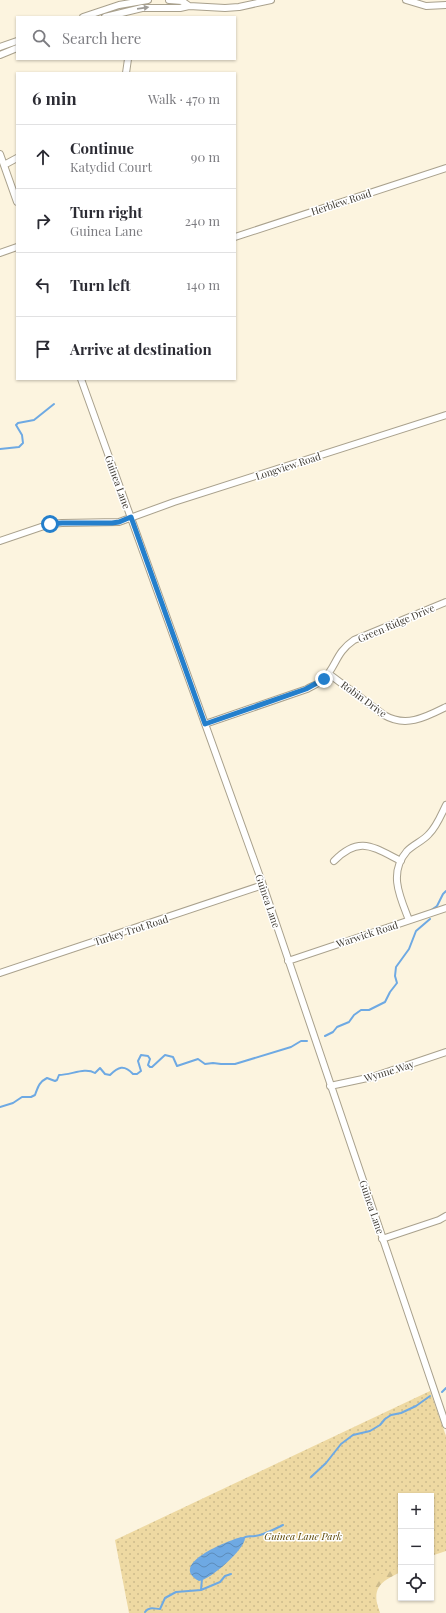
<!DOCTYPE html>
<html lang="en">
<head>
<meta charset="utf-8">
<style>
	body { margin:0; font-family:"Playfair Display",serif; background:#f2f2f3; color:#2b2b33 }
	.controls { position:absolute; right:12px; bottom:12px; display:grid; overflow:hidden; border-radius:0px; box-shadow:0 1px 3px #0004 }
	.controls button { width:36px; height:36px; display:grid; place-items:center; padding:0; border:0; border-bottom:1px solid #e1e1e2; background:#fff; color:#2b2b33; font:20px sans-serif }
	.stop { position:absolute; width:12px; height:12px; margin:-9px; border:3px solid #247fcc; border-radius:50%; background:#fff }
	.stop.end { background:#247fcc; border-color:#fff; box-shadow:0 1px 4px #0008 }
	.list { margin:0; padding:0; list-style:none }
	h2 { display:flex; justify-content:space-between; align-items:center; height:52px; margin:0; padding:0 16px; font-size:17px }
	h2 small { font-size:13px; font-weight:400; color:#7c7c81 }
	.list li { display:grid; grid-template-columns:26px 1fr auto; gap:12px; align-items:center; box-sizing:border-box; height:64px; padding:0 16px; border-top:1px solid #e1e1e2 }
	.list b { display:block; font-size:15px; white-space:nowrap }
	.list p { margin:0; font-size:13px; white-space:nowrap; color:#7c7c81 }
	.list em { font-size:13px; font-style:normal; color:#7c7c81 }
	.icon { flex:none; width:22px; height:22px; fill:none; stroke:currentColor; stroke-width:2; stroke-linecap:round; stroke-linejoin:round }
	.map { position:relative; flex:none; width:446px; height:1613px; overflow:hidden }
	.search { position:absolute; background:#fff; box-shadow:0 1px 3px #0004; left:16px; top:16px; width:220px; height:44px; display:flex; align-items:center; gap:10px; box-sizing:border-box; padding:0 14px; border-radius:0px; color:#7c7c81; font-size:15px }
	.panel { position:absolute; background:#fff; box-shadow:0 1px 3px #0004; left:16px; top:72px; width:220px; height:308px; border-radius:0px }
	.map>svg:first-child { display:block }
	.forest { fill:url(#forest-firs) }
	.park { fill:url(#park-dots) }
	.water { fill:url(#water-waves) }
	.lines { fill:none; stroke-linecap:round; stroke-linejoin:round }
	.stream { stroke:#6ea9e3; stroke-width:2 }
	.minor-casing { stroke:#a9a18d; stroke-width:8 }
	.minor { stroke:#fff; stroke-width:6 }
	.oneway { fill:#9e9c98 }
	.route { stroke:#247fcc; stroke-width:5 }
	.labels { text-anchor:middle; stroke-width:3; stroke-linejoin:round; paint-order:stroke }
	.street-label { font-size:10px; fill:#3e3a32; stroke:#fff }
	.park-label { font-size:10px; font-style:italic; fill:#5b4704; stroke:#fff }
</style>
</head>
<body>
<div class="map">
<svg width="446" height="1613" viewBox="0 0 446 1613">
	<defs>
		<pattern id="forest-firs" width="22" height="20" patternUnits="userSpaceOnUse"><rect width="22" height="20" fill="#eed9a2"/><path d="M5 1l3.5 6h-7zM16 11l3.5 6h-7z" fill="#cdbb8c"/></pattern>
		<pattern id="park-dots" width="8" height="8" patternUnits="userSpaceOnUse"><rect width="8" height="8" fill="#eed9a2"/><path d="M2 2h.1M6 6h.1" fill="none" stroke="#cdbb8c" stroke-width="1.8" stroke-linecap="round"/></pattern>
		<pattern id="water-waves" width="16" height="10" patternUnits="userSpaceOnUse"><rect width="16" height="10" fill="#6ea9e3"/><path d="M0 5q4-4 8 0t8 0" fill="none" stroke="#5c8bb9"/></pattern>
	</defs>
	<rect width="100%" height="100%" fill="#fcf4df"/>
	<path class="forest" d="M 401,1564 L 401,1572 C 379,1582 371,1589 380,1613 L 340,1589 Z"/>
	<path class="park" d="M 430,1391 L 446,1436 L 446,1551 L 431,1556 L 431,1496 L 401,1496 L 401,1567 L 368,1579 L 380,1613 L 129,1613 L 115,1540 Z"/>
	<path class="water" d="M 241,1537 L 245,1538 C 245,1549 210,1580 199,1581 C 167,1564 228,1541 241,1537 Z"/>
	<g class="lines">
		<path class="stream" d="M 0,449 L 19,447 L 23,443 L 22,435 L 16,425 L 18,423 L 34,420 L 54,404
			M 430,911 L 437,906 L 443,894 L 446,891
			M 325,1036 L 333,1032 L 337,1027 L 349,1022 L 354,1015 L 361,1010 L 369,1010 L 385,1002 L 390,992 L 397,983 L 395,976 L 396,967 L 409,949 L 416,931 L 430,919
			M 0,1107 L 13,1103 L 22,1097 L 31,1097 L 35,1095 C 38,1087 39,1082 47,1078 L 55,1081 L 57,1080 L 59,1075 C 71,1075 85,1067 95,1073 L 100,1068 L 105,1074 L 110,1075 C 118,1067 124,1064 133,1074 L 137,1074 L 141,1071 L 138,1061 L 141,1055 L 148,1056 L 150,1059 L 148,1065 L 150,1067 L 152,1067 L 165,1055 L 173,1057 L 177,1066 L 198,1059 L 205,1064 L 213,1063 L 221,1064 L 235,1064 L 291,1047 L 301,1041 L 307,1041
			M 442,1392 L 446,1388
			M 311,1477 L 326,1463 L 341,1444 L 353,1435 L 370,1431 L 380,1425 L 385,1419 L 391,1415 L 401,1413 L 416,1406 L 430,1396
			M 243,1538 C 248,1535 250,1537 255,1536 C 265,1535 274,1529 283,1525
			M 201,1590 L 202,1579
			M 145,1612 C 149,1606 155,1609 160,1609 L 165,1598 L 176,1592 L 201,1590 L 220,1582 L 225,1576 L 231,1574"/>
		<g class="minor-casing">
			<path id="minor" d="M 169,0 L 182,1 L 189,6
				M 406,0 L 426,6 L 446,5
				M 83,17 L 119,5 L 148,0
				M 105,17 L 142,8 L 180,8 L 189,6 L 225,8 L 239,7 L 271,0
				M 0,47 L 17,41
				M 0,55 L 17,48
				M 126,73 L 128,59
				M 0,154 L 17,202
				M 4,165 L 17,158
				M 235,237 L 446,168
				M 0,253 L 17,247
				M 81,379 L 263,885 L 446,1425
				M 0,541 L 50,524 L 62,523 L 119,522 L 174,502 L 446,415
				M 329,674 L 384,715 C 406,728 426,717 446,707
				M 205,724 L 307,689 C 312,686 318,684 323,680 C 337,666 335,653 354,640 L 446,602
				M 334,861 C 359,835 373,847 401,861
				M 409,920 C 400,897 388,873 407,851 C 414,844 423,841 429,834 C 437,826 441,815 446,805
				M 288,961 L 446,908
				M 0,973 L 263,885
				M 330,1086 L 372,1077 L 446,1052
				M 382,1239 L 439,1220 L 446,1216"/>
		</g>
		<use href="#minor" class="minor"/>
	</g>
	<defs><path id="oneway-solid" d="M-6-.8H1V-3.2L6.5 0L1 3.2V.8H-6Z"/></defs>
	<use class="oneway" href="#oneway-solid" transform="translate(143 8) rotate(-8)"/>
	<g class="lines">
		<path class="route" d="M 50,524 L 62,523 L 112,523 L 119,522 L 131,517 L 205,724 L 306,689 L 324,679"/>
	</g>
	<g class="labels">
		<g class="street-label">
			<text transform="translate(341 202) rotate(-18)" y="4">Herblew Road</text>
			<text transform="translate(288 466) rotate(-18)" y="4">Longview Road</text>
			<text transform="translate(118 482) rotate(70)" y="4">Guinea Lane</text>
			<text transform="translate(396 623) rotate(-23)" y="4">Green Ridge Drive</text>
			<text transform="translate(364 699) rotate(36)" y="4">Robin Drive</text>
			<text transform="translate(268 901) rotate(71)" y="4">Guinea Lane</text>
			<text transform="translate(131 930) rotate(-18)" y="4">Turkey Trot Road</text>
			<text transform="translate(367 934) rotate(-18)" y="4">Warwick Road</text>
			<text transform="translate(389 1071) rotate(-17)" y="4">Wynne Way</text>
			<text transform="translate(372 1207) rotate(71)" y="4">Guinea Lane</text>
		</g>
		<g class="park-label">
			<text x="303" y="1540">Guinea Lane Park</text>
		</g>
	</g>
</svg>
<div class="controls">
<button>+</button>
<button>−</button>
<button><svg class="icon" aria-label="locate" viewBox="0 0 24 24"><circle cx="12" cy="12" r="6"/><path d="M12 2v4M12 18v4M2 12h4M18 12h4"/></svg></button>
</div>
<div class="stop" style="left:50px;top:524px"></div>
<div class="stop end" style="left:324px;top:679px"></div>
<div class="search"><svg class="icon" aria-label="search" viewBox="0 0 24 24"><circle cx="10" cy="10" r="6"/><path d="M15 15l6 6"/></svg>Search here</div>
<section class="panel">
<h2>6 min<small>Walk · 470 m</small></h2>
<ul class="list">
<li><svg class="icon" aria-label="ahead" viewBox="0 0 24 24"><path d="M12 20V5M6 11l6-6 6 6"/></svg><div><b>Continue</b><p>Katydid Court</p></div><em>90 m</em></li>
<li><svg class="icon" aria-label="right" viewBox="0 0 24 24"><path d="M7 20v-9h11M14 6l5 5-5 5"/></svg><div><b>Turn right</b><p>Guinea Lane</p></div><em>240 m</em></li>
<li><svg class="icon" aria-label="left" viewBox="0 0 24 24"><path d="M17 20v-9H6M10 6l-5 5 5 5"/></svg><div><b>Turn left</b></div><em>140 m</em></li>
<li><svg class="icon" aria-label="arrive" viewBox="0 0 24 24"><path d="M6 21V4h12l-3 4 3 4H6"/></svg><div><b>Arrive at destination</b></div></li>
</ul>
</section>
</div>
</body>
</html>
